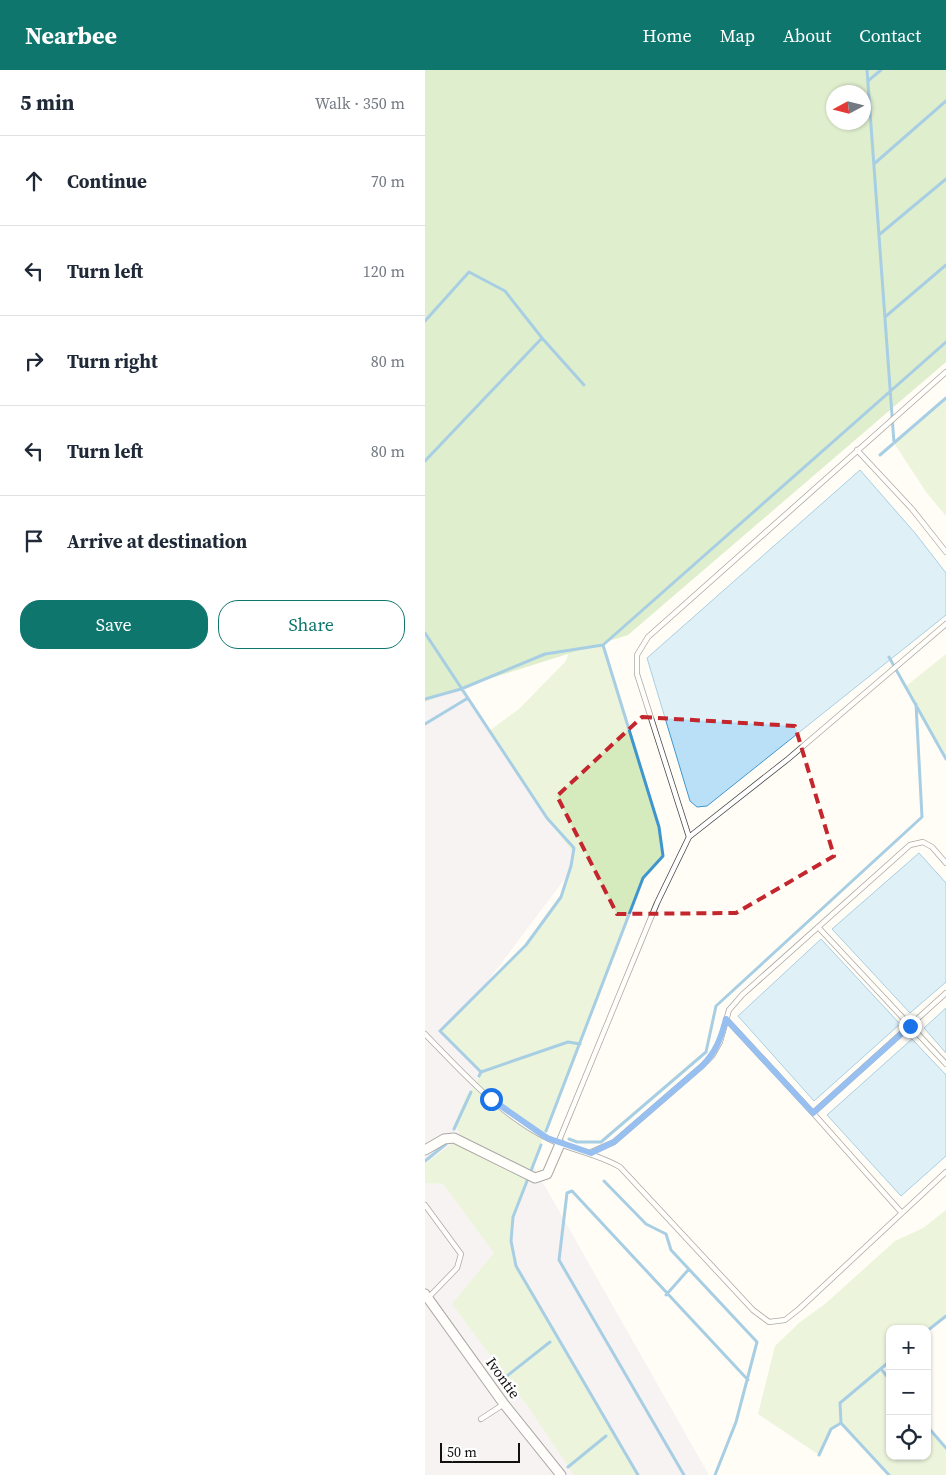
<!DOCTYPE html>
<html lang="en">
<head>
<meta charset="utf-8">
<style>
	body { margin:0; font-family:"Source Serif 4",serif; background:#f6f6f7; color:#1f2937 }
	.controls { position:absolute; right:15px; bottom:15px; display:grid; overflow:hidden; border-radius:10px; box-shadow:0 1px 4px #0004 }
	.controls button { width:45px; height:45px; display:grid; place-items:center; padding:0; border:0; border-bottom:1px solid #e0e1e3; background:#fff; color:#1f2937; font:25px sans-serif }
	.compass { position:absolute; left:401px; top:15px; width:45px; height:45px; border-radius:50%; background:#fff; box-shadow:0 1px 4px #0004; rotate:263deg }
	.scale { position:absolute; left:15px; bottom:12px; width:80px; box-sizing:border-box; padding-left:5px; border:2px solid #111; border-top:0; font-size:14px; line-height:18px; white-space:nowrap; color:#111; -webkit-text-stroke:4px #fff; paint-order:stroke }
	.stop { position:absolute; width:15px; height:15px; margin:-11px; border:4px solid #1a73e8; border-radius:50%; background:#fff }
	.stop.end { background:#1a73e8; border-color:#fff; box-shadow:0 1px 5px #0008 }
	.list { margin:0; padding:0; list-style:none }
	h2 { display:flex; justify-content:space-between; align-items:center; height:65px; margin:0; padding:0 20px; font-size:21px }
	h2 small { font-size:16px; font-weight:400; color:#747a83 }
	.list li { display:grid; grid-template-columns:32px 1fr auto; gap:15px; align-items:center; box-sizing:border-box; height:90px; padding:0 20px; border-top:1px solid #e0e1e3 }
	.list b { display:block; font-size:19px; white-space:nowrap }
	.list em { font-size:16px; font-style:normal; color:#747a83 }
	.actions { display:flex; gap:10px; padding:15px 20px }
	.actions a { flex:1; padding:11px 0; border:1px solid #0f766e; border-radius:20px; text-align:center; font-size:18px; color:#0f766e }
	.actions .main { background:#0f766e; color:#fff }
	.icon { flex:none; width:28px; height:28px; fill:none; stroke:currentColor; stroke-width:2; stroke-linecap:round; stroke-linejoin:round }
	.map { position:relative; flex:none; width:521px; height:1405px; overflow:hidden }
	header { display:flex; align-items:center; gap:30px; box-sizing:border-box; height:70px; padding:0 25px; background:#0f766e; color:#fff }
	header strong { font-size:24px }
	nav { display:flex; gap:28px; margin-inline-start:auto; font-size:18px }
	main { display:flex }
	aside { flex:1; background:#fff }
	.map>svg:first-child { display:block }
	.industrial { fill:#eee6ef }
	.green { fill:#d5ebbd; fill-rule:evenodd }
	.forest { fill:#b9dc9c; fill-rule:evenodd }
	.water { fill:#b9e0f7; stroke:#3f96cf }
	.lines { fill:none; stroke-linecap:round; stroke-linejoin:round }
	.stream { stroke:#3f96cf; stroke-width:3 }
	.lane-casing { stroke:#444; stroke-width:6 }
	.street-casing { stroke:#444; stroke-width:11 }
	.lane { stroke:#fff; stroke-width:4.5 }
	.street { stroke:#fff; stroke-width:9 }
	.route { stroke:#1a73e8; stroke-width:6 }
	.marked { fill:none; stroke:#c4262e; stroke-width:4; stroke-dasharray:10 6; stroke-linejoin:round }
	.labels { text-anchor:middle; stroke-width:5; stroke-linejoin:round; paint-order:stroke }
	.street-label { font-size:15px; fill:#111; stroke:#fff }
</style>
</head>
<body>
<header>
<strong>Nearbee</strong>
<nav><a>Home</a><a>Map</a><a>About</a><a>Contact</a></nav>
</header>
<main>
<aside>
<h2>5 min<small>Walk · 350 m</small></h2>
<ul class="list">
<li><svg class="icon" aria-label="ahead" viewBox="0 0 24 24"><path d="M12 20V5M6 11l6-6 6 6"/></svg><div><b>Continue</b></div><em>70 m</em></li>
<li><svg class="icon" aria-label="left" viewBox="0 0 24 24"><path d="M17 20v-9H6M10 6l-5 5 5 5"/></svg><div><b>Turn left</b></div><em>120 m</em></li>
<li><svg class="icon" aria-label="right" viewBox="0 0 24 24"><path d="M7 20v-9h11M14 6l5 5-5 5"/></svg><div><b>Turn right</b></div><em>80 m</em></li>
<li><svg class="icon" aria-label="left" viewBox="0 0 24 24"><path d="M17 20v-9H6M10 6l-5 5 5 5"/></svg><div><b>Turn left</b></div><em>80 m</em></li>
<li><svg class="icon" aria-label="arrive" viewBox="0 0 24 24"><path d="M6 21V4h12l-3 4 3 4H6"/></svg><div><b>Arrive at destination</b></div></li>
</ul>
<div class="actions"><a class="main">Save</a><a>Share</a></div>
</aside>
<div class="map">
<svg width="521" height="1405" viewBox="0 0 521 1405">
	<rect width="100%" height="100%" fill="#fffdf5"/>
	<path class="industrial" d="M 35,618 L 154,790 L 29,956 L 284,1405 L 0,1405 L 0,632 Z"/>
	<path class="green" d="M 521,0 L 521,292 L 426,354 L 178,575 L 234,757 L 238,786 L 218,808 L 88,1147 L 86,1171 L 91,1196 L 213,1405 L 149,1405 L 104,1338 L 27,1234 L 69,1183 L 18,1114 L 0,1113 L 0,1094 L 36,1067 L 30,1053 L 42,1024 L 50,1017 L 56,1002 L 15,961 L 101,875 L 136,827 L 148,783 L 122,748 L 64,661 L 94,639 L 140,592 L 394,14 ZM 408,22 L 438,22 L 438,52 L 408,52 Z
		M 521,328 L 521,446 L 501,422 L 469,373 Z
		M 521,584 L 521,689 L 481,616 Z
		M 521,1140 L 521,1246 L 502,1261 L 502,1259 L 465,1259 L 465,1291 L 456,1299 L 465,1310 L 465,1386 L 502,1386 L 502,1356 L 521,1379 L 521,1405 L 464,1405 L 416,1353 L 406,1359 L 394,1385 L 333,1344 L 350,1276 L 375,1252 L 400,1234 L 470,1171 L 498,1158 Z"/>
	<path class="forest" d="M 0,0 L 521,0 L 521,292 L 203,565 L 35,618 L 0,632 ZM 408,22 L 438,22 L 438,52 L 408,52 Z"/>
	<path class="water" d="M 435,400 L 490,463 L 521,503 L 521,545 L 282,736 L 272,737 L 265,731 L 222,588 Z
		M 494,783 L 521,813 L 521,912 L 485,943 L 407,859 Z
		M 396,869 L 475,954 L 389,1031 L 313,946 Z
		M 521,938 L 521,983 L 499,958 Z
		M 487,969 L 521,1005 L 521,1086 L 476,1126 L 402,1045 Z"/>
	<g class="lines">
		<path class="stream" d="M 442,0 L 469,373
			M 444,10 L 456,0
			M 450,93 L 521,31
			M 455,164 L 521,109
			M 460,247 L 521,195
			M 0,251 L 44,202 L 80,221 L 117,268 L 159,315
			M 455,385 L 521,328
			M 0,391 L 117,268
			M 0,563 L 122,748 L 149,778 L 146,796 L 136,827 L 101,875 L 15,961 L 56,1002
			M 464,587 L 521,689
			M 0,629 L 36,619 L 120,584 L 178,575 L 521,272
			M 0,654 L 43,628
			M 54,1006 L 56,1002 L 143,972 L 155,974
			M 29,1059 L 46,1022
			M 121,1061 L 218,808 L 238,786 L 234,757 L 178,575
			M 144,1069 L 152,1072 L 176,1072 L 281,982 L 291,936 L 497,747 L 491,634
			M 116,1075 L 88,1147 L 86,1171 L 91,1196 L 213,1405
			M 0,1091 L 21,1074
			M 179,1111 L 221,1154 L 241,1164 L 246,1180 L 332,1272 L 311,1352 L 290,1405
			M 241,1225 L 264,1199
			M 502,1261 L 521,1246
			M 456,1299 L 465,1310
			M 82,1306 L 125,1272
			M 502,1356 L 521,1378
			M 394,1385 L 406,1359 L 416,1353
			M 143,1397 L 181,1366
			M 259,1405 L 134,1190 L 142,1123 L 147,1121 L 323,1310
			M 464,1405 L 416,1353 L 415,1333 L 465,1291"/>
		<g class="lane-casing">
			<path id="lane" d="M 432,380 L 487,439 L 521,482
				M 264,767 L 212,604 L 212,585 L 223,567 L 521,302
				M 393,857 L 521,994
				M 301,949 L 388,1043 L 476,1142
				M 0,964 C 37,1002 75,1045 124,1069 C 147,1081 172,1083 195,1097 L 328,1240 L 344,1252 L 360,1250 L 374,1239 L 521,1102
				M 388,1043 L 521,923
				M 133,1073 L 232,833 L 264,767 L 363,689 L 521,554
				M 166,1082 L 189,1072 L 277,996 L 287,986 L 295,972 L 304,940 L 317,925 L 485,775 L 498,772 L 507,777 L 521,793
				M 0,1135 L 36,1184 L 32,1198 L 3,1228
				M 56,1349 L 79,1334"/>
		</g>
		<g class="street-casing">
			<path id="street" d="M 0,1080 L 19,1069 L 29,1068 L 110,1108 L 122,1104 L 135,1074
				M 0,1224 L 79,1334 L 136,1405"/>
		</g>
		<use href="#lane" class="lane"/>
		<use href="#street" class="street"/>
	</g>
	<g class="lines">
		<path class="route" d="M 66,1029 L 122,1068 L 166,1083 L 189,1072 L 277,996 C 291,982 296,968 301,949 L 388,1043 L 485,956"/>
	</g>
	<path d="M0 0H521V1405H0ZM 217,647 L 370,656 L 409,786 L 311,843 L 192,844 L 132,726 Z" fill="#fffdf5" fill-opacity=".55" fill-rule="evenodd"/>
	<path class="marked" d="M 217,647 L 370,656 L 409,786 L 311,843 L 192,844 L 132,726 Z"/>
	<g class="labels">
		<g class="street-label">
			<text transform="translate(78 1308) rotate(54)" y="5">Ivontie</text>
		</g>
	</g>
</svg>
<div class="controls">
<button>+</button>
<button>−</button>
<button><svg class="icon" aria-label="locate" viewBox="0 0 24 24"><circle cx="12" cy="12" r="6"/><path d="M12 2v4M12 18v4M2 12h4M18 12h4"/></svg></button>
</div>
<svg class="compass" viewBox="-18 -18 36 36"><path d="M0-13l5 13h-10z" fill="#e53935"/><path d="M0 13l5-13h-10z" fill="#747a83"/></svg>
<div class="scale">50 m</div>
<div class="stop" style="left:66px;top:1029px"></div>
<div class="stop end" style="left:485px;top:956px"></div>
</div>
</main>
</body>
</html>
